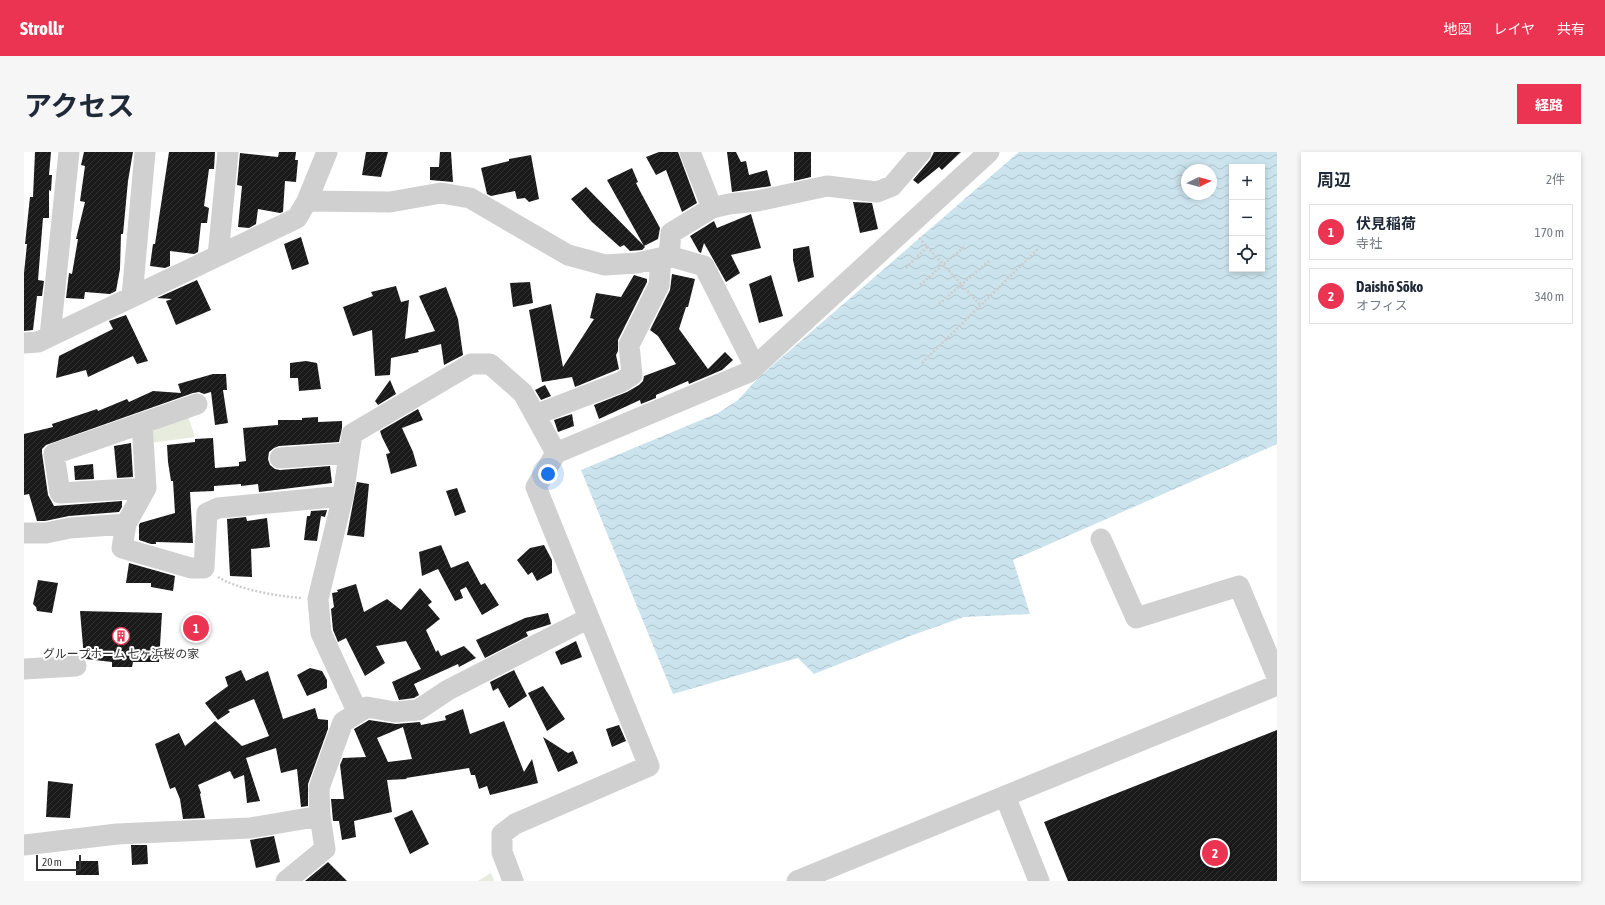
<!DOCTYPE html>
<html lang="ja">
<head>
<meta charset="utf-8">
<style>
	body { margin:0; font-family:"Asap Condensed","Noto Sans JP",sans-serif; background:#f6f6f7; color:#1f2937 }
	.controls { position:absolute; right:12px; top:12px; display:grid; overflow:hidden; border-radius:0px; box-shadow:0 2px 6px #0003 }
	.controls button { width:36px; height:36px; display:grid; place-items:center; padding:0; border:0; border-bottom:1px solid #e0e1e3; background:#fff; color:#1f2937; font:20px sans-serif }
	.compass { position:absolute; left:1157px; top:12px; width:36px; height:36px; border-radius:50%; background:#fff; box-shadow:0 2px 6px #0003; rotate:85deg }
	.scale { position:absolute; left:12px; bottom:10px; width:45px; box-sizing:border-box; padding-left:4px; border:2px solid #333; border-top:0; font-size:11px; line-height:14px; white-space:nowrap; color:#333; -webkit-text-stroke:3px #fff; paint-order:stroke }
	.you { position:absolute; left:524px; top:322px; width:14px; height:14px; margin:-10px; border:3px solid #fff; border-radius:50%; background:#1a73e8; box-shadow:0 0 0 6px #1a73e833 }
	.badge { display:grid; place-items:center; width:26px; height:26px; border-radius:50%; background:#eb3451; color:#fff; font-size:13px; font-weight:700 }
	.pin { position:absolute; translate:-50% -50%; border:2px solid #fff; box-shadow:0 1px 4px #0006 }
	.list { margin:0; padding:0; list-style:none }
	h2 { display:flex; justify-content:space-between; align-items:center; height:52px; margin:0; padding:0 16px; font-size:17px }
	h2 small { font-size:13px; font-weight:400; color:#747a83 }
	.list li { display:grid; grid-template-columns:26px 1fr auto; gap:12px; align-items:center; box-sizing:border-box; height:56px; margin:0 8px 8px; padding:0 8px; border:1px solid #e0e1e3; border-radius:0px }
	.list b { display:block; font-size:15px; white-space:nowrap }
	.list p { margin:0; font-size:13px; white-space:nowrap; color:#747a83 }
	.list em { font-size:13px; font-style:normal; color:#747a83 }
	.icon { flex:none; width:22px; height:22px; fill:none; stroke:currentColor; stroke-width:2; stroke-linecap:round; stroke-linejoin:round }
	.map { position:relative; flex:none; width:1253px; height:729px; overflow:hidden; border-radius:0px }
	header { display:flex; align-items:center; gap:24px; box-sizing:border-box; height:56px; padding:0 20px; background:#eb3451; color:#fff }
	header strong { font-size:19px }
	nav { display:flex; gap:22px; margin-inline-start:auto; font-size:14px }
	.intro { display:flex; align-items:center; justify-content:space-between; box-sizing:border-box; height:96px; padding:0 24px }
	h1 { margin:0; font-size:28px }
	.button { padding:10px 18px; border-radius:0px; background:#eb3451; color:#fff; font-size:14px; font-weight:700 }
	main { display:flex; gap:24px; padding:0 24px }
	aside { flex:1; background:#fff; border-radius:0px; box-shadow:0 2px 6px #0003 }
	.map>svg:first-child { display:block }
	.green { fill:#e7ecde }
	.water { fill:url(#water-waves); fill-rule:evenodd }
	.building { fill:url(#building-hatch); fill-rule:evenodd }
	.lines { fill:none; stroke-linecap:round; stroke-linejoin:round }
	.path { stroke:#cdcdcd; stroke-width:2.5; stroke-dasharray:2 2; stroke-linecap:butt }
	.minor { stroke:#d0d0d0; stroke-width:21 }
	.labels { text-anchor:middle; stroke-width:4; stroke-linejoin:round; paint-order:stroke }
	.poi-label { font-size:12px; fill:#333; stroke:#fff }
</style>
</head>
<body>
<header>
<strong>Strollr</strong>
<nav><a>地図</a><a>レイヤ</a><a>共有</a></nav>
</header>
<div class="intro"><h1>アクセス</h1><a class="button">経路</a></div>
<main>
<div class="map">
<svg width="1253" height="729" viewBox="0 0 1253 729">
	<defs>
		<pattern id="water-waves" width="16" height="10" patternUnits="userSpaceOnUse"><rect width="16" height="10" fill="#cbe3ed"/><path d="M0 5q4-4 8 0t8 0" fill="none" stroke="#afc3cc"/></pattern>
		<pattern id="building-hatch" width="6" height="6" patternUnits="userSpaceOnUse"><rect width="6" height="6" fill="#1a1a1a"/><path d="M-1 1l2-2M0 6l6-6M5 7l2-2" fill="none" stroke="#333"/></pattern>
	</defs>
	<rect width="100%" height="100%" fill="#fff"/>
	<path class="green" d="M 163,261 L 171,285 L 119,292 L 131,276 Z
		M 467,721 L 470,729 L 454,729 Z"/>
	<path class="water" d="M 995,0 L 1253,0 L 1253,292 L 989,408 L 1006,462 L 940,465 L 886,484 L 790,522 L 774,506 L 649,542 L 557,318 L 694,261 L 714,248 L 735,225 ZM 1208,15 L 1238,15 L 1238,117 L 1208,117 ZM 1163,18 L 1187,18 L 1187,42 L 1163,42 Z"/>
	<path class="building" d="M 11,0 L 27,0 L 25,23 L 28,23 L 27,39 L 25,38 L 25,66 L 19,66 L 14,128 L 20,129 L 18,144 L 13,144 L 9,178 L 0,179 L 0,121 L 3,92 L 1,92 L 6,45 L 9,45 Z
		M 60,0 L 109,0 L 104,29 L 99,82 L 97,82 L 96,117 L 92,139 L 86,142 L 61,140 L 60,147 L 42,146 L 45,121 L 48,122 L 54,87 L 52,87 L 61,50 L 56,49 L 61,14 L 57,13 Z
		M 145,0 L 191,0 L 190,17 L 185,17 L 180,54 L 185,56 L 183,71 L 177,71 L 174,100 L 170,102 L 146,99 L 146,114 L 141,116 L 126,114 L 129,92 L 131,92 Z
		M 255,0 L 272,0 L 271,8 L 274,8 L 272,30 L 261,29 L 259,60 L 256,61 L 234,57 L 232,72 L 225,76 L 214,75 L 218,34 L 213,33 L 216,1 L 254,5 Z
		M 342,0 L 364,0 L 357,25 L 338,23 Z
		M 416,0 L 427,0 L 429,30 L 406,28 L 406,15 L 415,15 Z
		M 635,0 L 654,0 L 673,51 L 658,60 L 642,18 L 632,23 L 622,5 Z
		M 703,0 L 712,0 L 717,10 L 722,9 L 725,23 L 743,18 L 747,34 L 708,40 Z
		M 770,0 L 787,0 L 787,25 L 770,29 Z
		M 910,0 L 937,0 L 918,18 L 915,15 L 894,32 L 889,28 L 906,8 Z
		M 507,3 L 515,47 L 505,50 L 501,46 L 493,47 L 491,39 L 467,44 L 463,42 L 457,16 L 485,9 L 485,7 Z
		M 608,16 L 614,30 L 612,31 L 616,39 L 636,76 L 634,87 L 620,94 L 583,28 Z
		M 562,35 L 621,95 L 618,98 L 606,99 L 600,93 L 596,95 L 568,70 L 547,47 Z
		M 829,50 L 848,51 L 854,77 L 836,81 Z
		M 727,62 L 737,96 L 707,103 L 716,121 L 702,130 L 680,91 L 677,101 L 675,100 L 666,84 L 690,69 L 693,76 Z
		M 277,85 L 285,112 L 268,118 L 260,92 Z
		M 785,94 L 790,125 L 774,130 L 769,108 L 769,97 Z
		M 648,122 L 671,127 L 664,155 L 662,155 L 655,177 L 684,217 L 701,200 L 709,208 L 698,218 L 665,232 L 664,229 L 632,243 L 632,246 L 617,252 L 616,248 L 575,267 L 570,253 L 603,240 L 615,233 L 619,229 L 620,224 L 652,212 L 634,184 L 626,178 L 646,138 Z
		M 610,123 L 623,127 L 623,130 L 594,188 L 594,199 L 592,203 L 595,217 L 551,235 L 548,225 L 518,230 L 505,158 L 527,152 L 539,215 L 570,167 L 566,166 L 572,141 L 597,145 Z
		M 747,123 L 759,164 L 735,171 L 725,132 Z
		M 173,128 L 187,158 L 152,173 L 142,149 L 148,147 L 133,146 Z
		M 506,130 L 509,151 L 489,155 L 486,131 Z
		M 372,134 L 377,150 L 385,148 L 381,187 L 411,179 L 395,144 L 422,135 L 434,167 L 439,203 L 420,213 L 417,192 L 394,198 L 395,200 L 367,206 L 366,223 L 351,224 L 348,178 L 329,184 L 319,155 L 349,144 L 347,140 Z
		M 102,163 L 124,209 L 113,212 L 109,204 L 64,225 L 62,218 L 32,226 L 35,204 L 89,177 L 85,169 Z
		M 282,209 L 293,211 L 297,237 L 275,239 L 274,226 L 266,226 L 266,211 Z
		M 189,222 L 202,222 L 203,238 L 199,238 L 204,271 L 191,273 L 187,240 L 180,242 L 175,240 L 169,241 L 22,293 L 18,297 L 18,301 L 24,343 L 30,354 L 98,349 L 98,355 L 95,360 L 45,364 L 21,369 L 13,369 L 5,342 L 0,343 L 0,282 L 29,275 L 28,272 L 73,257 L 74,259 L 103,247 L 105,250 L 129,239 L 157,241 L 154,232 Z
		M 366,228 L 372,242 L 354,253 L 351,249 Z
		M 521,233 L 527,244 L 517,248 L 511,238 Z
		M 394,257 L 399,268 L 378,276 L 389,300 L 393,314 L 367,322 L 362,302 L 366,301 L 358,285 L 356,279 Z
		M 548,262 L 550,274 L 534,280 L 530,268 Z
		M 294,265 L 294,270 L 318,269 L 318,276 L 315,290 L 255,294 L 250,296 L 245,300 L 244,307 L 246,313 L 251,317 L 256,318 L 306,314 L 308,331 L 235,340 L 234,332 L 217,334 L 217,332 L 190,334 L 190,339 L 166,340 L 169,391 L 132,390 L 132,392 L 127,392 L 115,388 L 115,373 L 116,371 L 151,361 L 149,329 L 147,329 L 144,310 L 143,293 L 171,290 L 171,287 L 189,286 L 191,316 L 215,314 L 215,310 L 222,309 L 219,276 L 254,273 L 254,268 L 278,268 L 278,266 Z
		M 107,291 L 109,325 L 93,326 L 90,294 Z
		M 69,312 L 70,327 L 51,328 L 50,314 Z
		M 333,330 L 345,332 L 340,385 L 323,383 Z
		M 433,336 L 442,360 L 431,364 L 422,339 Z
		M 303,358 L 301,365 L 297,364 L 293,389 L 280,388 L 283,364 L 286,364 L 287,359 Z
		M 222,365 L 223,369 L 243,366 L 246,395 L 227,397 L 228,425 L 206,424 L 203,367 Z
		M 417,393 L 427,416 L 444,409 L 457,433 L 461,431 L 475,453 L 458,463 L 442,435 L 436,438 L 439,446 L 431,449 L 414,417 L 398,424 L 395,400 Z
		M 520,393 L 528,408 L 528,421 L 513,429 L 508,420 L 504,423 L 493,408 L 506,396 Z
		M 105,411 L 151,424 L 149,439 L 127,435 L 127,431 L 102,431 Z
		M 14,428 L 34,431 L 28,461 L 13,459 L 12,455 L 9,452 Z
		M 332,432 L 340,460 L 363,447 L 377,458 L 396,436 L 408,450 L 404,453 L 416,467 L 402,478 L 412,500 L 414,498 L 417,504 L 440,494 L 452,506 L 435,515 L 434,512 L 390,532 L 395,543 L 390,546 L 375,548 L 368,530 L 397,517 L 382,489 L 352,494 L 361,511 L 341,524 L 322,486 L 314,490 L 309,478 L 307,457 L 310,455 L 308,441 L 314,440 L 313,438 Z
		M 56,459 L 138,461 L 135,510 L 109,510 L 108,515 L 88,515 L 88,510 L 62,507 L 60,506 Z
		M 524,461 L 527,472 L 502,480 L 504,484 L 461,506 L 452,488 L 501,466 Z
		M 552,489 L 558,505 L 537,513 L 531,500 Z
		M 286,516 L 298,519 L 303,528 L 303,536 L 283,544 L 273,523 Z
		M 217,518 L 222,529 L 244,519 L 259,567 L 291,556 L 294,567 L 304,568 L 304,577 L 284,632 L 284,654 L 277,655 L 273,617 L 257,621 L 252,596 L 222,606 L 236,649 L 223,651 L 220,623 L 210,627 L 206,619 L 174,633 L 177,641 L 176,642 L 181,666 L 159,667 L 156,647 L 151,635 L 146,637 L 131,592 L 155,581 L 161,594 L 191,569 L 218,594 L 245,584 L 230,547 L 204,558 L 206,560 L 194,568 L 181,551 L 204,534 L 201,525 Z
		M 490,518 L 503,544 L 485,556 L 474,536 L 469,539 L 466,530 Z
		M 519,534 L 541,567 L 523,579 L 504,541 Z
		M 439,557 L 446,582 L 480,569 L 500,620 L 508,607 L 514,631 L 466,643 L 463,634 L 455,637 L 451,623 L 447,623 L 445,616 L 382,626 L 383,627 L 363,628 L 368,660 L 330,669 L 332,685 L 318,688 L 315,669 L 309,669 L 307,647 L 320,647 L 316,613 L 319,606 L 342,605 L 330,577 L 345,568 L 372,572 L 396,570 L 397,573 L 422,568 L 421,564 ZM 379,575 L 388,607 L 364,610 L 353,586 Z
		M 595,573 L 602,589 L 588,595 L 582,577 Z
		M 1253,578 L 1253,729 L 1044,729 L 1020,670 Z
		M 519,585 L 544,601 L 549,599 L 554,611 L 534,620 Z
		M 24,629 L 49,632 L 46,666 L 22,665 Z
		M 388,658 L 405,692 L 386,702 L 370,666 Z
		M 250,684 L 256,710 L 232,716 L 226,688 Z
		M 107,693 L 123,693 L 124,712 L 108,713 Z
		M 52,709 L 74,709 L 75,723 L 52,723 Z
		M 304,710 L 323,729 L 281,729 Z"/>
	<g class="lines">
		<path class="path" d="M 895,86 L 957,154
			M 882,116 L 903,95
			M 896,133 L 941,94
			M 915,152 L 965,109
			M 898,211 L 1015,96
			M 194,425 C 215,438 253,444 278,446"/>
		<path class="minor" d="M 666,0 L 688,56
			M 283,49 L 366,50 L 417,41 L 446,46 L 544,103 L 581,113 L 613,111 L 645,104 L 680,114 L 731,215
			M 194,104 L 204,0
			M 645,104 L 647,81 L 688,56 L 705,52 L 733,49 L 803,34 L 853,40 L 868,34 L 897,0
			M 108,145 L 121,0
			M 26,184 L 45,0
			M 0,191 L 14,190 L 273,66 L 283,49 L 303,0
			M 511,263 L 597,230 L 608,223 L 605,193 L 635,133 L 637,106
			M 118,271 L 122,336
			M 256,306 L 325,301
			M 102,372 L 98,396 L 167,416 L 180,416 L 183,361 L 194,356 L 319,344
			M 0,381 L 22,381 L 46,376 L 102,372 L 122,336 L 36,341 L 30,302 L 173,252
			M 1077,387 L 1112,466 L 1215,434 L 1253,525
			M 0,517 L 52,514
			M 334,561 L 297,481 L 294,447 L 319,344 L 328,282 L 447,212 L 466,212 L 499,241 L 532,301
			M 981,644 L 1015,729
			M 296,664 L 295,636 L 319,570 L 343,555 L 371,560 L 394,558 L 424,538 L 565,466
			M 0,693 L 93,682 L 226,676 L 296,664 L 301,697 L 262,729
			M 489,729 L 478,700 L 478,682 L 491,672 L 625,614 L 512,335 L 532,301 L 725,220 L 965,0
			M 773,729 L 1253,533"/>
	</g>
	<defs>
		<g id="building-ring" transform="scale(0.9)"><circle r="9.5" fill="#fff" stroke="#eb3451" stroke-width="1.5"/><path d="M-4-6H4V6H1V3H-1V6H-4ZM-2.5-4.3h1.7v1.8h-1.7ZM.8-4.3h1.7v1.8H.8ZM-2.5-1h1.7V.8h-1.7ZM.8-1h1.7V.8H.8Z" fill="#eb3451"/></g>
	</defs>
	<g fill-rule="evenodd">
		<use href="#building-ring" x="97" y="484"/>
	</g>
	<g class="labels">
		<g class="poi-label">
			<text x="97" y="506">グループホーム 七ヶ浜桜の家</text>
		</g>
	</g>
</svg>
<div class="controls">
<button>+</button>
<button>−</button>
<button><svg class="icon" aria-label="locate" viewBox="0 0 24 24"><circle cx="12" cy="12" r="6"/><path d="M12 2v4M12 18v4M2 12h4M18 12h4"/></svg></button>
</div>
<svg class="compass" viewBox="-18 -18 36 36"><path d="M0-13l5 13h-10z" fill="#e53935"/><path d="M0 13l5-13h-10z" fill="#747a83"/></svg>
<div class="scale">20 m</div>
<div class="you"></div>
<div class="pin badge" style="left:172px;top:476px">1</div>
<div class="pin badge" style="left:1191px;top:701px">2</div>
</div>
<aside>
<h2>周辺<small>2件</small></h2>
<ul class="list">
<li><span class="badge">1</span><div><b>伏見稲荷</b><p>寺社</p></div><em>170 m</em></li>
<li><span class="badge">2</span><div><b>Daishō Sōko</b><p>オフィス</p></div><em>340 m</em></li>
</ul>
</aside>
</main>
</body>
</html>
